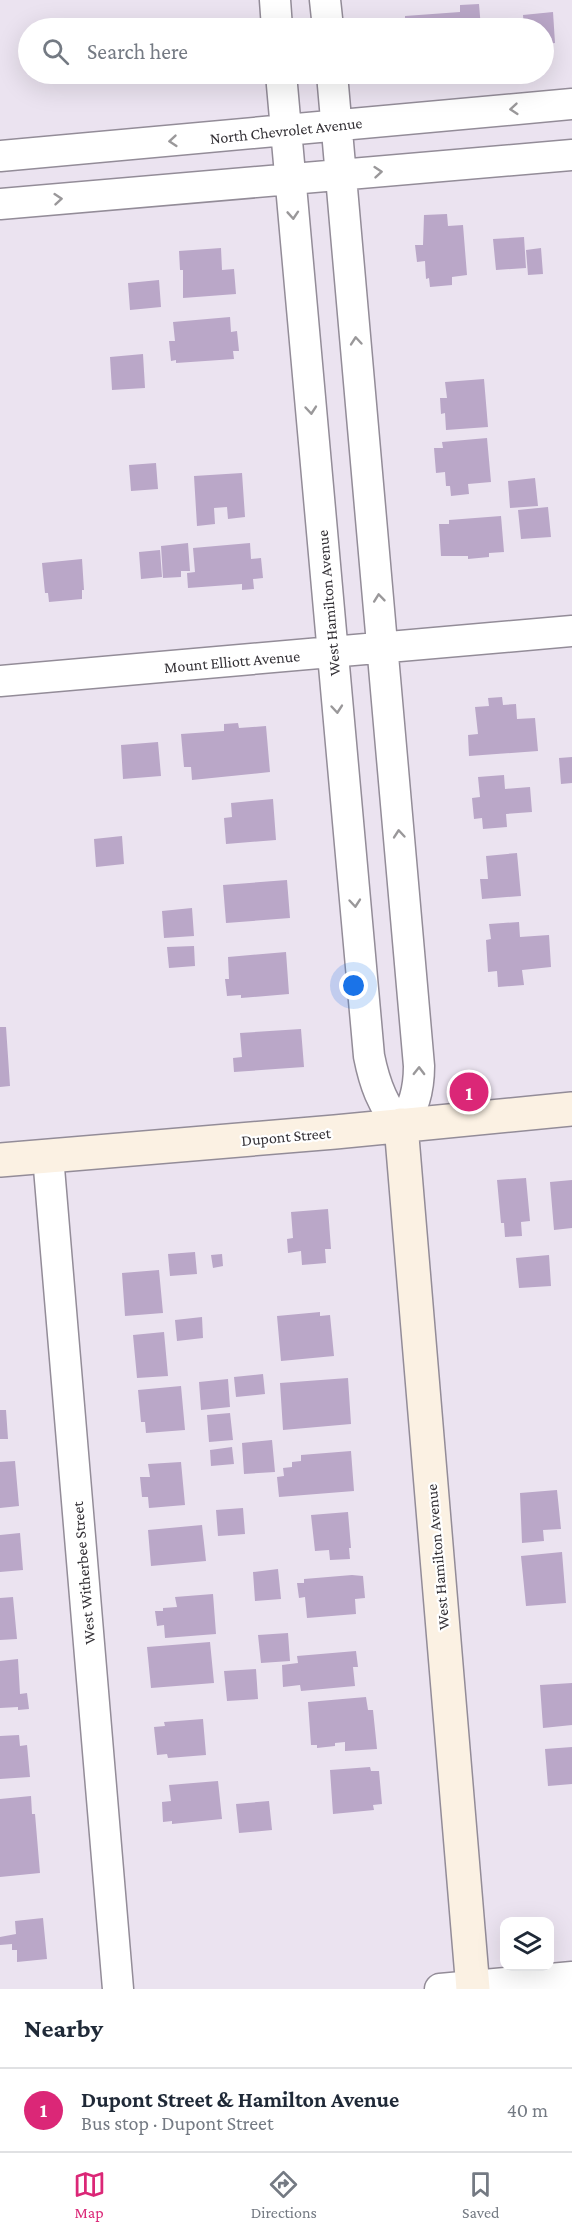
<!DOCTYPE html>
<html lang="en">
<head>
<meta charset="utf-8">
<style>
	body { margin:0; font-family:"Crimson Pro",serif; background:#f2f2f3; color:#1f2937 }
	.controls { position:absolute; right:18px; bottom:18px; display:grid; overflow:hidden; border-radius:12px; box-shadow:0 6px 24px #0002 }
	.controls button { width:54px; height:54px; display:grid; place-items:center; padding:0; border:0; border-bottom:2px solid #e0e1e3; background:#fff; color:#1f2937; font:30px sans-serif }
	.you { position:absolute; left:354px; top:986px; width:21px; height:21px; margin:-15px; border:4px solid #fff; border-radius:50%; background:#1a73e8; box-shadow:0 0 0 9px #1a73e833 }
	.badge { display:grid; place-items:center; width:39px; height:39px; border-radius:50%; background:#db2777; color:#fff; font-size:20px; font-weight:700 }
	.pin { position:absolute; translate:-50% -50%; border:3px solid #fff; box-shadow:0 2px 6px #0006 }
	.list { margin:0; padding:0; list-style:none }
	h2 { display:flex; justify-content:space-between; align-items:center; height:78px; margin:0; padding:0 24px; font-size:26px }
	h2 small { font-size:20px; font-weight:400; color:#747a83 }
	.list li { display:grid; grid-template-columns:39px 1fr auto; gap:18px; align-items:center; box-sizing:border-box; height:84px; padding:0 24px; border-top:2px solid #e0e1e3 }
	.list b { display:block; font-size:22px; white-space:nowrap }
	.list p { margin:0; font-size:20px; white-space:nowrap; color:#747a83 }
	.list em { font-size:20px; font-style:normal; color:#747a83 }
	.icon { flex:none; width:33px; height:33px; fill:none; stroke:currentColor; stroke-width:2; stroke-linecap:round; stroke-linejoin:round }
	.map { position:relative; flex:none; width:572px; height:1989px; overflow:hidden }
	.search { position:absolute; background:#fff; box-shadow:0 6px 24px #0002; left:18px; right:18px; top:18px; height:66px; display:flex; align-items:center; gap:15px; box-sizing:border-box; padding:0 21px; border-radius:33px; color:#747a83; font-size:22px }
	.sheet { height:162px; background:#fff }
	nav { display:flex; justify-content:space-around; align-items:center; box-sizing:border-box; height:84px; border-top:2px solid #e0e1e3; background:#fff; font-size:16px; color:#747a83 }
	nav a { display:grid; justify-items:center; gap:3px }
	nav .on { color:#db2777 }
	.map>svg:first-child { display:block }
	.building { fill:#baa7c8 }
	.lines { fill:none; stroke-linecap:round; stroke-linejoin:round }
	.street-casing { stroke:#938c98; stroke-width:33 }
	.secondary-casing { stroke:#938c98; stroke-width:36 }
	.street { stroke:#fff; stroke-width:30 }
	.secondary { stroke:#fbf1e3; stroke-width:33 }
	.oneway { stroke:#9a989a }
	.labels { text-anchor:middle; stroke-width:4.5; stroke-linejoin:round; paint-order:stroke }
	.street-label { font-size:16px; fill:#343136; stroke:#fff }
</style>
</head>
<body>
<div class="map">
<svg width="572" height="1989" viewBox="0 0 572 1989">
	<rect width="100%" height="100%" fill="#ebe3f0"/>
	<path class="building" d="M 479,4 L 481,28 L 405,28 L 405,16 L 460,12 L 460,5 Z
		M 553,12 L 555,43 L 544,44 L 544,28 L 524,28 L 523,15 Z
		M 200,24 L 201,28 L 159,28 L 159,27 Z
		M 447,214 L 448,226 L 463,225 L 467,275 L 452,277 L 452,285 L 430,287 L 429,278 L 426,279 L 425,261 L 417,262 L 415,245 L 423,245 L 424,215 Z
		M 524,237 L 526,268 L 496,270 L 493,239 Z
		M 221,248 L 222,270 L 234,269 L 236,294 L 183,298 L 183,270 L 180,270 L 179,251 Z
		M 541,248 L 543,274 L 528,275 L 526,250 Z
		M 159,280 L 161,307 L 130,310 L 128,283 Z
		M 230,317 L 231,332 L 237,331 L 239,351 L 233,351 L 234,359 L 176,363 L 176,360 L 171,361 L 169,341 L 175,341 L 173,322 Z
		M 143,354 L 145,388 L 112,390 L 110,357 Z
		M 484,379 L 488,427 L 446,430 L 445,413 L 441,414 L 440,398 L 447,398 L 445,382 Z
		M 487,438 L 491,482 L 468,484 L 469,494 L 451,496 L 450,486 L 446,486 L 445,472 L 436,473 L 434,448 L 443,448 L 442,442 Z
		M 156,463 L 158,489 L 131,491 L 129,465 Z
		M 242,473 L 245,517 L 228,519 L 227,507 L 214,508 L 215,524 L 197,526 L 194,476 Z
		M 535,478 L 538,506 L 510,508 L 508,481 Z
		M 548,507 L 551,537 L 521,539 L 518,510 Z
		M 501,516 L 504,552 L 489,553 L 489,557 L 468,559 L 468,556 L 441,556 L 439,524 L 449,524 L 449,520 Z
		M 188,543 L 190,571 L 181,571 L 181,577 L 163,578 L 161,546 Z
		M 250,543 L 251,559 L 261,558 L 263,578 L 253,579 L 254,589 L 242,590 L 242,584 L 188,588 L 187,573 L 195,572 L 193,548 Z
		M 160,550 L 162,577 L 141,579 L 139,552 Z
		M 82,559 L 84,590 L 82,590 L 82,599 L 49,602 L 48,593 L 45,593 L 42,563 Z
		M 502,697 L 503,705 L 516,704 L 517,719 L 535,718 L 538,751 L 469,756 L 468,735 L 478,734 L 475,707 L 489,706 L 488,698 Z
		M 238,723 L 239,728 L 266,726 L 270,772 L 192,780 L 191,767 L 184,767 L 181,734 L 224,731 L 224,724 Z
		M 158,742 L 161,776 L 123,779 L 121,745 Z
		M 572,757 L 572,783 L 561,784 L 559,758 Z
		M 504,775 L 505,789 L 530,787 L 532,812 L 506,814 L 507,827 L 483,829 L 482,818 L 474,819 L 472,798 L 480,797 L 478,777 Z
		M 273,799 L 276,840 L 226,844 L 224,818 L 232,817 L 231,803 Z
		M 122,836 L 124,864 L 96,867 L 94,839 Z
		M 517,853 L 521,896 L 482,899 L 480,879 L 488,879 L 486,856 Z
		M 287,880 L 290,918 L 226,923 L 223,885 Z
		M 192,908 L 194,936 L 164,938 L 162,911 Z
		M 519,922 L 520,937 L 549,935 L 551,967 L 522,970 L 524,985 L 498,987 L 497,971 L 488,972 L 486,940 L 491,939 L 489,924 Z
		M 194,946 L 195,966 L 169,968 L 167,947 Z
		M 286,952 L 289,994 L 241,998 L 241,995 L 227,996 L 225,979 L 229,979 L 228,957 Z
		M 0,1027 L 6,1027 L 10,1086 L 0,1087 Z
		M 301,1029 L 304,1067 L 234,1072 L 233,1058 L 242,1057 L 240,1033 Z
		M 526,1178 L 530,1221 L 521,1222 L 522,1236 L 505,1237 L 504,1223 L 501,1223 L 497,1180 Z
		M 572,1180 L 572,1228 L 554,1230 L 550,1182 Z
		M 328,1209 L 331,1249 L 325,1249 L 326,1263 L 302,1265 L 301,1251 L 288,1253 L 287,1239 L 293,1238 L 291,1212 Z
		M 195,1252 L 197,1274 L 170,1276 L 168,1254 Z
		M 222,1254 L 223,1266 L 213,1268 L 211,1255 Z
		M 549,1255 L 551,1286 L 519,1288 L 516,1258 Z
		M 159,1270 L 163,1313 L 125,1316 L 122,1273 Z
		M 320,1312 L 320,1316 L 330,1315 L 334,1356 L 281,1361 L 277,1316 Z
		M 202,1317 L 203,1338 L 177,1341 L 175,1320 Z
		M 164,1332 L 168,1376 L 137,1378 L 133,1335 Z
		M 263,1374 L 265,1394 L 236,1397 L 234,1377 Z
		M 348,1378 L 351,1424 L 283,1430 L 280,1383 Z
		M 228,1379 L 230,1407 L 201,1410 L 199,1382 Z
		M 181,1386 L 185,1430 L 146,1433 L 145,1422 L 141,1422 L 138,1390 Z
		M 0,1410 L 6,1410 L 8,1439 L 0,1439 Z
		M 230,1413 L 233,1440 L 209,1442 L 207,1415 Z
		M 272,1440 L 275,1472 L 244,1474 L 242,1443 Z
		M 232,1447 L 234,1464 L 211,1466 L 210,1450 Z
		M 351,1451 L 354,1491 L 279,1497 L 277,1477 L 284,1476 L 283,1468 L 292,1467 L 292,1462 L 301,1461 L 301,1455 Z
		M 15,1461 L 19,1506 L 0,1508 L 0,1462 Z
		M 181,1462 L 185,1505 L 149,1508 L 148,1497 L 142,1497 L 140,1477 L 150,1477 L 148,1464 Z
		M 557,1490 L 561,1529 L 543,1530 L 544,1541 L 522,1543 L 520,1493 Z
		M 243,1508 L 245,1534 L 218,1536 L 216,1510 Z
		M 348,1512 L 351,1548 L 349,1548 L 350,1559 L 330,1560 L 329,1550 L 315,1551 L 311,1515 Z
		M 202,1525 L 206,1561 L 151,1566 L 148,1530 Z
		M 20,1533 L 23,1570 L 0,1572 L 0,1535 Z
		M 562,1552 L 566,1603 L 526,1606 L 521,1556 Z
		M 278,1569 L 281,1599 L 255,1601 L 253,1572 Z
		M 352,1575 L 363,1576 L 365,1598 L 355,1599 L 356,1614 L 307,1618 L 305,1597 L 299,1598 L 297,1583 L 304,1583 L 304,1579 Z
		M 213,1594 L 216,1634 L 165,1638 L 164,1625 L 157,1626 L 155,1611 L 163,1611 L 163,1608 L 177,1607 L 175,1597 Z
		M 13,1597 L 17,1639 L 0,1640 L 0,1598 Z
		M 288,1633 L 290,1661 L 261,1663 L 258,1635 Z
		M 210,1642 L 214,1683 L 151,1688 L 147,1647 Z
		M 356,1651 L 358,1667 L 353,1667 L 355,1686 L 301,1691 L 300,1685 L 283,1687 L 282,1665 L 298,1663 L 297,1656 Z
		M 18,1659 L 20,1694 L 27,1693 L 29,1709 L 18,1710 L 18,1707 L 0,1708 L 0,1661 Z
		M 256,1669 L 258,1699 L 227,1701 L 224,1671 Z
		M 572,1683 L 572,1725 L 543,1728 L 540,1685 Z
		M 366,1697 L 368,1710 L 373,1710 L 377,1749 L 345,1751 L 345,1742 L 335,1743 L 335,1746 L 317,1748 L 317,1745 L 311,1745 L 308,1702 Z
		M 203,1719 L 206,1755 L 168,1758 L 167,1754 L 157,1755 L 154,1727 L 165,1726 L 164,1722 Z
		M 19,1735 L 20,1746 L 27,1745 L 30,1777 L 0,1779 L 0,1736 Z
		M 572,1747 L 572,1784 L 548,1786 L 545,1749 Z
		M 370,1767 L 371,1771 L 379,1771 L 382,1804 L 373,1805 L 374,1810 L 333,1814 L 330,1770 Z
		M 218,1781 L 222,1819 L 172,1824 L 172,1821 L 163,1822 L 162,1802 L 171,1801 L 169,1785 Z
		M 31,1796 L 32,1814 L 35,1814 L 40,1873 L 0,1877 L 0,1799 Z
		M 269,1801 L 272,1830 L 239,1833 L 236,1804 Z
		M 43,1918 L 47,1959 L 17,1962 L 17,1950 L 12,1950 L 12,1944 L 0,1945 L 0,1937 L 16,1934 L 15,1921 Z"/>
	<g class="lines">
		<g class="street-casing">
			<path id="street" d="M 275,0 L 277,28
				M 325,0 L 328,28
				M 281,74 L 369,1056 C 374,1081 382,1107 401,1125 C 415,1108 419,1087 419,1066 L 332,74
				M 0,156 L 572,104
				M 0,204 L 572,155
				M 0,681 L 572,631
				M 48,1156 L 118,1989
				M 440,1989 L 572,1977"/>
		</g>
		<g class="secondary-casing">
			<path id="secondary" d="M 401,1125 L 473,1989
				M 0,1160 L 335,1132 L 572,1109"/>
		</g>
		<use href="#street" class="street"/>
		<use href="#secondary" class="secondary"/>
	</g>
	<defs><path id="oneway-chevron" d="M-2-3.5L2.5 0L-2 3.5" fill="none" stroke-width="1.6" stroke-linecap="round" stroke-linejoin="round" transform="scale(1.5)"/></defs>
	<g class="oneway">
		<use href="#oneway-chevron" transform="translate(514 109) rotate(175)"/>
		<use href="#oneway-chevron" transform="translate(173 141) rotate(175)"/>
		<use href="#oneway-chevron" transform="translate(378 172) rotate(-5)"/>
		<use href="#oneway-chevron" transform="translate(58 199) rotate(-5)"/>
		<use href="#oneway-chevron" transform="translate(293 215) rotate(86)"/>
		<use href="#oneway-chevron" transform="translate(356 341) rotate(-95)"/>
		<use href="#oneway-chevron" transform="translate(311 410) rotate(85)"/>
		<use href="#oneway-chevron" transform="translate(379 598) rotate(-96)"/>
		<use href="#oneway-chevron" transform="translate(337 709) rotate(85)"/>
		<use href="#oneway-chevron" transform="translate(399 834) rotate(-95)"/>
		<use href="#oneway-chevron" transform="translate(355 903) rotate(85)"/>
		<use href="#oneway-chevron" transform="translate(419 1071) rotate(-89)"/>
	</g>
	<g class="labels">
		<g class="street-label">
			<text transform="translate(286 130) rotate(-6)" y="6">North Chevrolet Avenue</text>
			<text transform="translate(328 603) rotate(-95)" y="6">West Hamilton Avenue</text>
			<text transform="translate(232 661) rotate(-5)" y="6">Mount Elliott Avenue</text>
			<text transform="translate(286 1136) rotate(-5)" y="6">Dupont Street</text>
			<text transform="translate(437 1557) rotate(-95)" y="6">West Hamilton Avenue</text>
			<text transform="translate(83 1573) rotate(-95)" y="6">West Witherbee Street</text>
		</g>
	</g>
</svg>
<div class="controls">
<button><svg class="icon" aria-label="layers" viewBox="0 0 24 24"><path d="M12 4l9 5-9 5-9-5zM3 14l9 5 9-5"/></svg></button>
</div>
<div class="you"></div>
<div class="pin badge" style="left:469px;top:1092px">1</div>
<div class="search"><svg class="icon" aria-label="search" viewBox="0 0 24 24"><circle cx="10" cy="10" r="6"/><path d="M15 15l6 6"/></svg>Search here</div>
</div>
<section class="sheet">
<h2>Nearby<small></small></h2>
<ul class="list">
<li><span class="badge">1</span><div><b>Dupont Street &amp; Hamilton Avenue</b><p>Bus stop · Dupont Street</p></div><em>40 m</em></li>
</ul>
</section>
<nav>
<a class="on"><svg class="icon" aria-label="map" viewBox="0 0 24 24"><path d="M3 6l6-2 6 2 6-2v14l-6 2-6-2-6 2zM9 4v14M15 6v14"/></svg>Map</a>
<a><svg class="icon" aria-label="directions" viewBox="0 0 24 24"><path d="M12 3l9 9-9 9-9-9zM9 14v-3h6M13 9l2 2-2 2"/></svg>Directions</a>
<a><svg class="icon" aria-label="saved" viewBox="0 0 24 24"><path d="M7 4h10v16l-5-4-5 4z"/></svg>Saved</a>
</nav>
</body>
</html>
